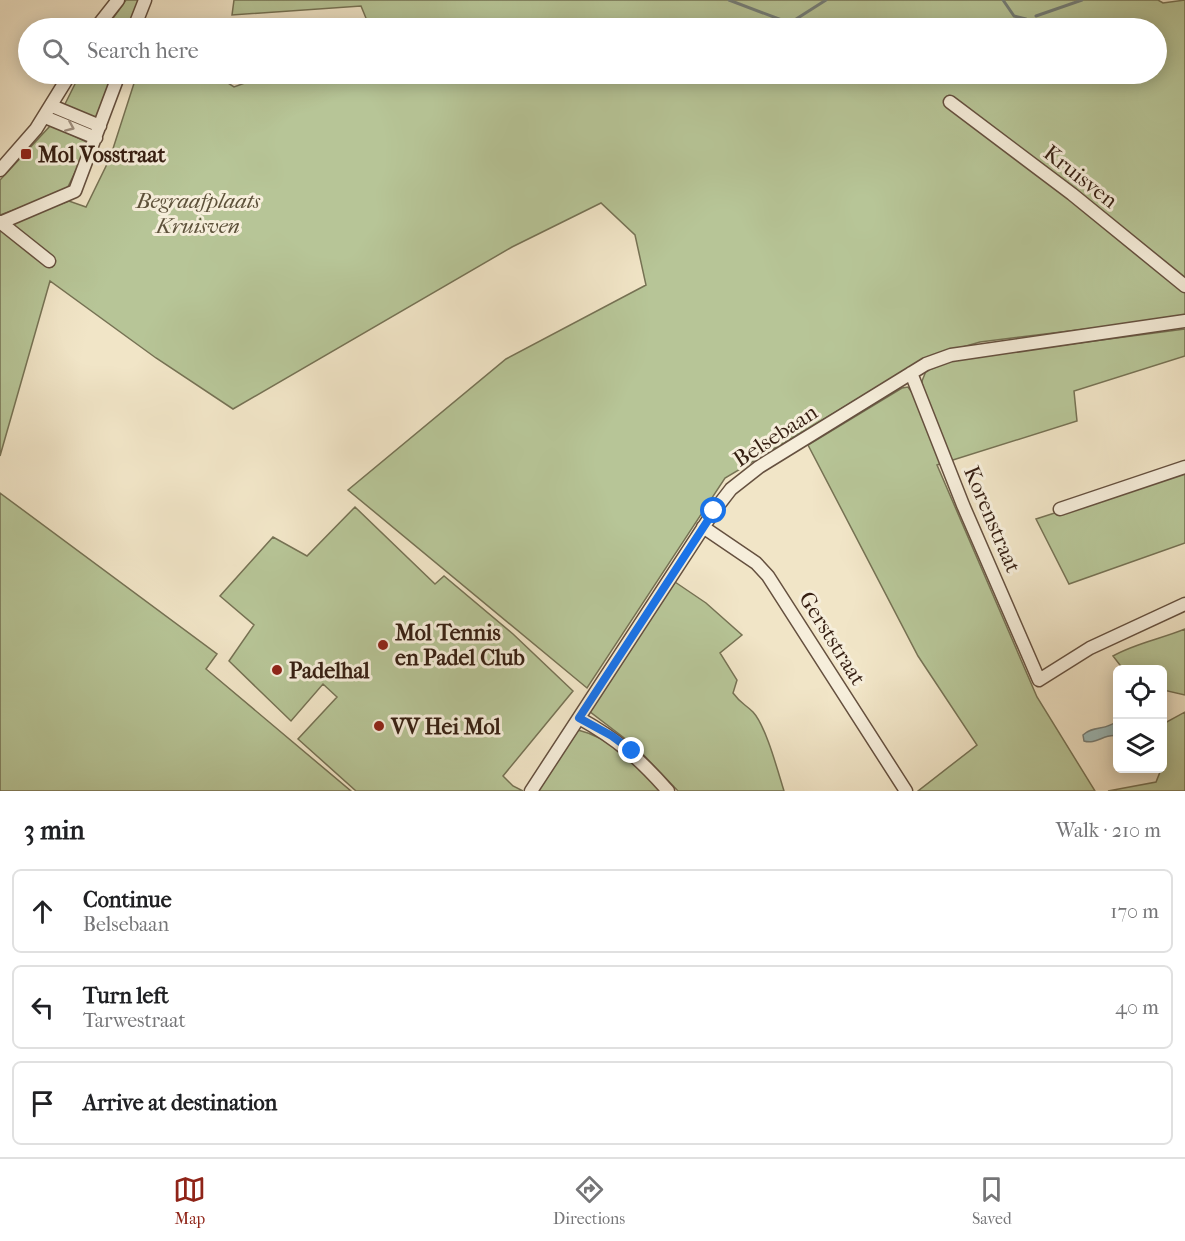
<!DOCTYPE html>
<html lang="en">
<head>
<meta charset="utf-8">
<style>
	body { margin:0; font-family:"IM FELL French Canon",serif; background:#f6f6f6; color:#202124 }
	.controls { position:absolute; right:18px; bottom:18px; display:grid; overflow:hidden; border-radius:9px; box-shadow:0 3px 15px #0003 }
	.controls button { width:54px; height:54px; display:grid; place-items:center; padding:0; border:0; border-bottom:2px solid #e0e0e0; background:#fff; color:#202124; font:30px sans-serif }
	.stop { position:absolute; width:18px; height:18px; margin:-14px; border:4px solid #1a73e8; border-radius:50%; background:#fff }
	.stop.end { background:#1a73e8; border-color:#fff; box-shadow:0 2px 6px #0008 }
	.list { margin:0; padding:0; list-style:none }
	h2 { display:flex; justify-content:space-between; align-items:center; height:78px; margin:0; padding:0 24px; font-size:26px }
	h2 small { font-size:20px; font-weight:400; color:#757577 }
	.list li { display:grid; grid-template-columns:39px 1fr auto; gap:18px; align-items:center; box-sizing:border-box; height:84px; margin:0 12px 12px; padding:0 12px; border:2px solid #e0e0e0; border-radius:9px }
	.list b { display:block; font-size:22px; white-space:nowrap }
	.list p { margin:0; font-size:20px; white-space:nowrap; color:#757577 }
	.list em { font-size:20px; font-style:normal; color:#757577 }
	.icon { flex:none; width:33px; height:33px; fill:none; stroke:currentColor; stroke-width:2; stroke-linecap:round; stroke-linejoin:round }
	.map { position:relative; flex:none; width:1185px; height:791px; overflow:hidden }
	.search { position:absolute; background:#fff; box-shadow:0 3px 15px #0003; left:18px; right:18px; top:18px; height:66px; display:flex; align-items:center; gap:15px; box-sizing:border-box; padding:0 21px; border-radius:33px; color:#757577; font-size:22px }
	.sheet { height:366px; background:#fff }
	nav { display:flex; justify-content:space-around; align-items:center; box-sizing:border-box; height:84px; border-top:2px solid #e0e0e0; background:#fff; font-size:16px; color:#757577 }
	nav a { display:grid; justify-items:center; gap:3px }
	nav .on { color:#8f2418 }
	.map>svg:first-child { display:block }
	.green { fill:#b7c597; stroke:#767254; stroke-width:1.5 }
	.water { fill:#9dbdbd; stroke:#747e79; stroke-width:1.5 }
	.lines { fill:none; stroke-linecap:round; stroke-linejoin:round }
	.stream { stroke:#747e79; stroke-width:3 }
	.minor-casing { stroke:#65503f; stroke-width:15 }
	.minor { stroke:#f6eedb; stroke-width:12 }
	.oneway { stroke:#a09181 }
	.route { stroke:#1a73e8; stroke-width:8 }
	.poi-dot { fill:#8f2418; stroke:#f6eedb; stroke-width:2 }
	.labels { text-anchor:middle; stroke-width:6; stroke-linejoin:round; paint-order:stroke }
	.poi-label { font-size:22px; font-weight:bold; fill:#361f12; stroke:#f6eedb; text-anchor:start }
	.street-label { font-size:22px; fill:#361f12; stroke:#f6eedb }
	.park-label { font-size:22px; font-style:italic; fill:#5d513a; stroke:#f6eedb }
</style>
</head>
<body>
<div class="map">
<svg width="1185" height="791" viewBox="0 0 1185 791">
	<rect width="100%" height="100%" fill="#f1e5c7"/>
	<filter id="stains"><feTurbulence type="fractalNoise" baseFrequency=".00333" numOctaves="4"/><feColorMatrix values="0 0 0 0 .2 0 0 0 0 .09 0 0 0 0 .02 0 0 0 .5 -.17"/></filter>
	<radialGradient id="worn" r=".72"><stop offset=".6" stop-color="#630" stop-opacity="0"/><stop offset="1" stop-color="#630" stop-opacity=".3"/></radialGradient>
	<path class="green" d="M 126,0 L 142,0 L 132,28 L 106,28 Z
		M 234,0 L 1158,0 L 1163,3 L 1185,0 L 1185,317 L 980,342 L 928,357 L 725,478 L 587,688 L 348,490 L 506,359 L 646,285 L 635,235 L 601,203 L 512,247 L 233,409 L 156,358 L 50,281 L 0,456 L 0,226 L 69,201 L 86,207 L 110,158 L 137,74 L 214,74 L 234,87 L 269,74 L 1156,74 L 1156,28 L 370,28 L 361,6 L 232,15 Z
		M 80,74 L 115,74 L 98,119 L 64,106 Z
		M 51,125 L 89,143 L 66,191 L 0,215 L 0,180 Z
		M 1185,329 L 1185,356 L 1074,391 L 1077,421 L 937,465 L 1037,697 L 1095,791 L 918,791 L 977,745 L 918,656 L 808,445 L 902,388 L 908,387 L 913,394 L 923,390 L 922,381 L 926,371 L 956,359 Z
		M 1185,471 L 1185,543 L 1069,584 L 1036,519 Z
		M 0,493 L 217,654 L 206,669 L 351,791 L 0,791 Z
		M 355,507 L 435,584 L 444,576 L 513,634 L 573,691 L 503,776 L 513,786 L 523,791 L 356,791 L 298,739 L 337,697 L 323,684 L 291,721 L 229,661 L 254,625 L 220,596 L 273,537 L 307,556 Z
		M 675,582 L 706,603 L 742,635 L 720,653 L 737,680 L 733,693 C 741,704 745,704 753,712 C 766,726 778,772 784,791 L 678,791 L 636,747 L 589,711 Z
		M 1185,629 L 1185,695 L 1163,690 L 1162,670 L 1123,669 L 1113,656 C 1136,643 1161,639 1185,629 Z
		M 1185,712 L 1185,791 L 1108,791 L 1156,782 L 1164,762 L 1163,724 Z
		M 578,730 C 612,738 639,767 662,791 L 538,791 Z"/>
	<path class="water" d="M 1117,721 L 1117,736 C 1105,733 1096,745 1084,741 L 1083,735 C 1093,725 1106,731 1117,721 Z"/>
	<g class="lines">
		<path class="stream" d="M 729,0 L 787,22 L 793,21 L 826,0
			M 1003,0 L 1014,16 L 1026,19
			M 1036,16 L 1082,0"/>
		<g class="minor-casing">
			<path id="minor" d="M 96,28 L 118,0
				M 134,28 L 145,0
				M 950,102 L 1072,194 L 1185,286
				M 52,106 L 100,126
				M 45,117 L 96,138
				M 0,170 L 36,129 L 70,74
				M 0,222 L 49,261
				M 0,223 L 75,191 L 119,74
				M 911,373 L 963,505 L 1039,680 L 1090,648 L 1185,604
				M 1060,509 L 1185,467
				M 703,527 L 756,563 L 768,576 L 906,791
				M 579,718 C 617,739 640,759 668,791
				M 531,791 L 714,511 L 731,489 L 759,467 L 926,364 L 951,355 L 1185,321"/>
		</g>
		<use href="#minor" class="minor"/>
	</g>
	<defs><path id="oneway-chevron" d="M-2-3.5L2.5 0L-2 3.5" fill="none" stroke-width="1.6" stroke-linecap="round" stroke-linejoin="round" transform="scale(1.5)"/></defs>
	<use class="oneway" href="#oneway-chevron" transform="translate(70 127) rotate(23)"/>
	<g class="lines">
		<path class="route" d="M 632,751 L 612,736 L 579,718 L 714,511"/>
	</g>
	<g class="poi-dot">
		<rect x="20" y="148" width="12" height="12" rx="3"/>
		<circle cx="383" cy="645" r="6"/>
		<circle cx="277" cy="670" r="6"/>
		<circle cx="379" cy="726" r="6"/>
	</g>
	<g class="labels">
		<g class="poi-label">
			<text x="38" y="162">Mol Vosstraat</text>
			<text x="395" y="640">Mol Tennis<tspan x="395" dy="25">en Padel Club</tspan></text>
			<text x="289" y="678">Padelhal</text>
			<text x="391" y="734">VV Hei Mol</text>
		</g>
		<g class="street-label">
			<text transform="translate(1081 176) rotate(38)" y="8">Kruisven</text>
			<text transform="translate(775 435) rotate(-33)" y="8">Belsebaan</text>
			<text transform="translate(993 519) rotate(67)" y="8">Korenstraat</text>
			<text transform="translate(833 638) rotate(58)" y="8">Gerststraat</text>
		</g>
		<g class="park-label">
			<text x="198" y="208">Begraafplaats<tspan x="198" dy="25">Kruisven</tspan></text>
		</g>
	</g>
	<rect width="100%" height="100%" filter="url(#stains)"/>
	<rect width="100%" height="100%" fill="url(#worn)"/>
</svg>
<div class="controls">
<button><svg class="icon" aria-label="locate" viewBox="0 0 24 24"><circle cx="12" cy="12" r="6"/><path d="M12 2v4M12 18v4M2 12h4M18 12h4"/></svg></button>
<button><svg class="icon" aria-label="layers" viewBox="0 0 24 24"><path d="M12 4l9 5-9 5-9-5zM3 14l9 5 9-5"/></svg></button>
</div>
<div class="stop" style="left:714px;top:511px"></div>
<div class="stop end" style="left:632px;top:751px"></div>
<div class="search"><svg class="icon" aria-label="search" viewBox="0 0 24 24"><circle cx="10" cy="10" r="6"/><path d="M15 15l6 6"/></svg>Search here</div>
</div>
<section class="sheet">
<h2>3 min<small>Walk · 210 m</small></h2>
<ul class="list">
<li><svg class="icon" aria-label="ahead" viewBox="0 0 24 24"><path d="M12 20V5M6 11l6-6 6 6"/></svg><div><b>Continue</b><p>Belsebaan</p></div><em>170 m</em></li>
<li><svg class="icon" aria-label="left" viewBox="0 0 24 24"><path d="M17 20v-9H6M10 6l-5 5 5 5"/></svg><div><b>Turn left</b><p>Tarwestraat</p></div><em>40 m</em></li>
<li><svg class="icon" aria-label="arrive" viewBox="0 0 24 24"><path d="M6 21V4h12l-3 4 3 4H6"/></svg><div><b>Arrive at destination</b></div></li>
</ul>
</section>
<nav>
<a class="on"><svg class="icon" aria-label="map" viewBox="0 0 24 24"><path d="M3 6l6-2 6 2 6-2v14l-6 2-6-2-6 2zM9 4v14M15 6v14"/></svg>Map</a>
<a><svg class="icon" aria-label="directions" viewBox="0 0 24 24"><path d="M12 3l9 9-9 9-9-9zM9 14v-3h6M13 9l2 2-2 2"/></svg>Directions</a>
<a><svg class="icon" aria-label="saved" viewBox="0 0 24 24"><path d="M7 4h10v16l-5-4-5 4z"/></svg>Saved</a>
</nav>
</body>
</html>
